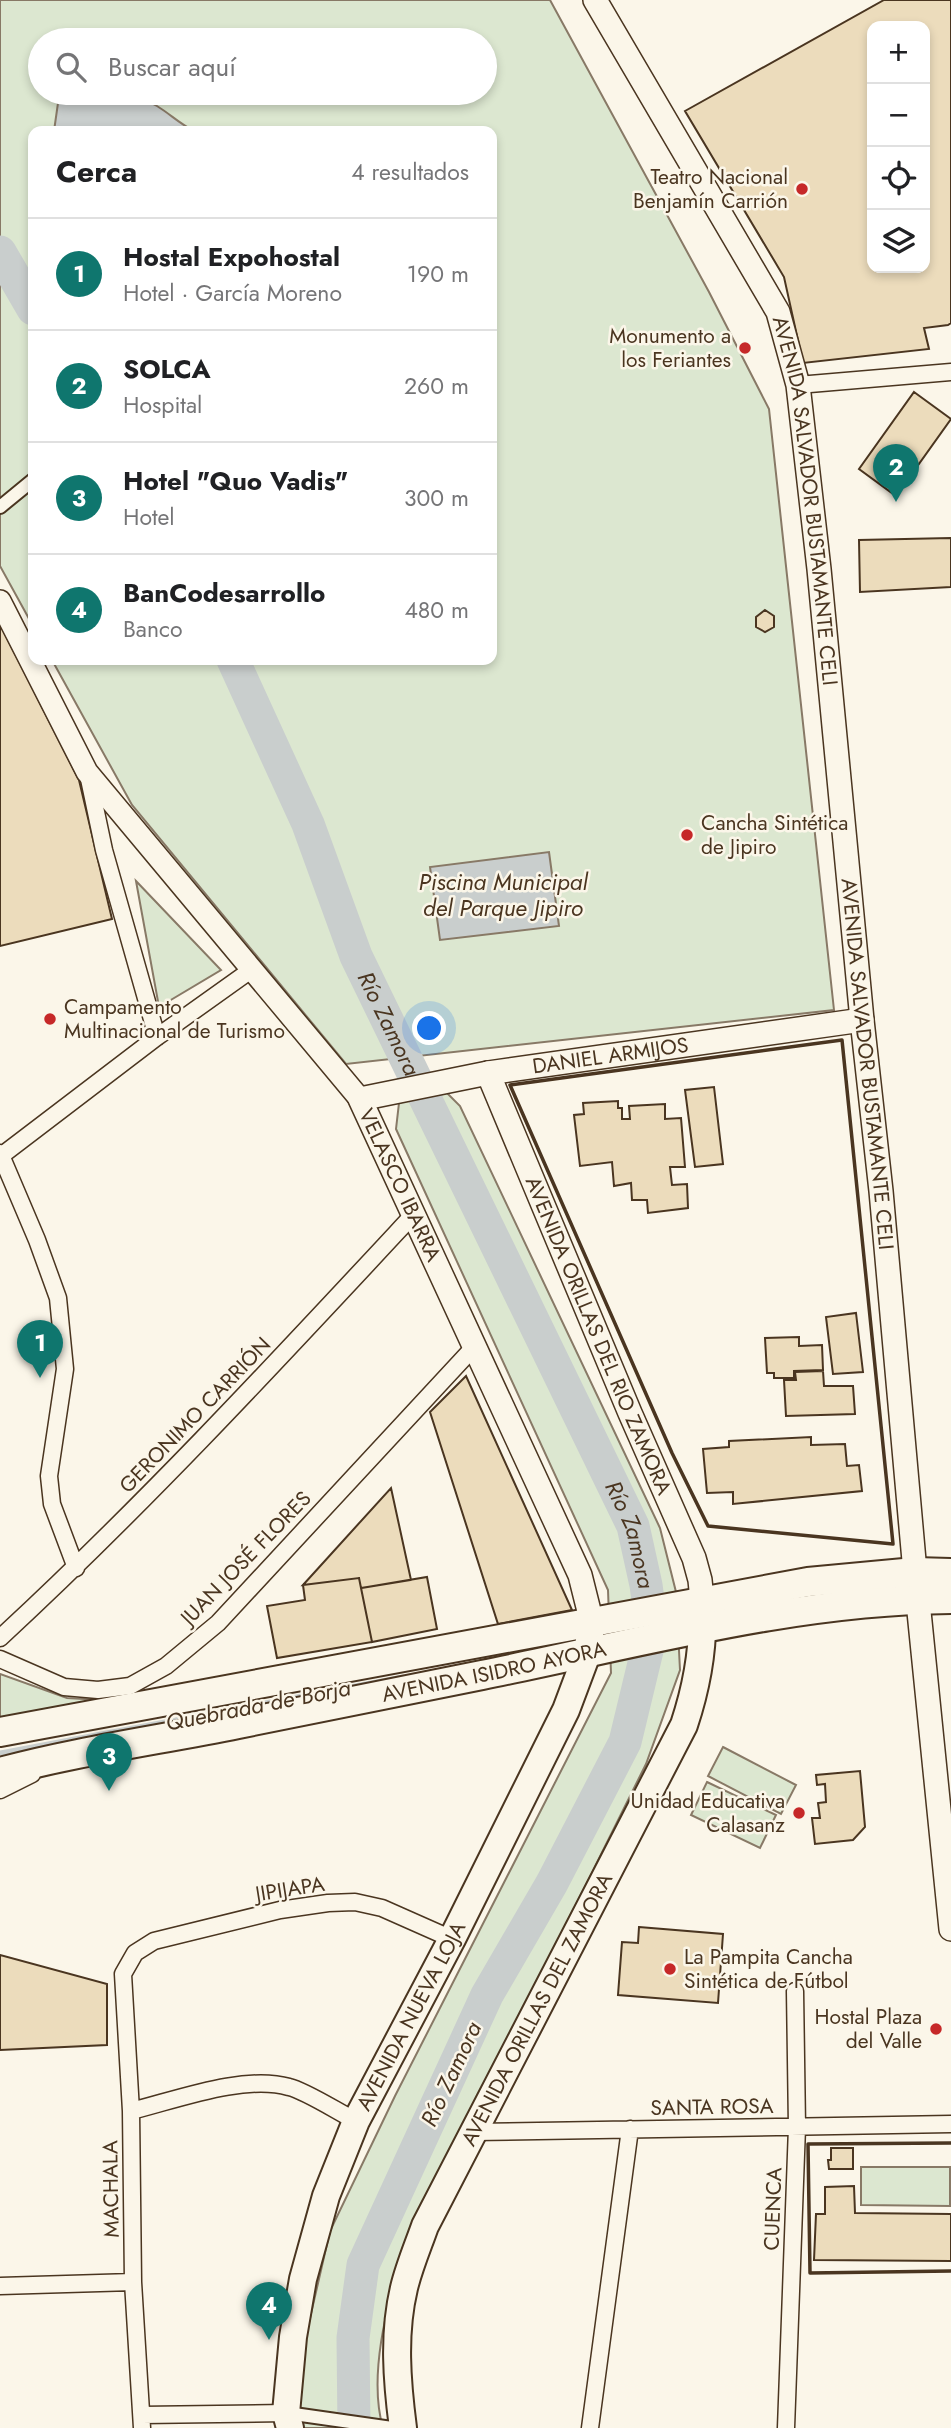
<!DOCTYPE html>
<html lang="es">
<head>
<meta charset="utf-8">
<style>
	body { margin:0; font-family:Jost,sans-serif; background:#f2f2f2; color:#202124 }
	.controls { position:absolute; right:21px; top:21px; display:grid; overflow:hidden; border-radius:14px; box-shadow:0 4px 10px #0003 }
	.controls button { width:63px; height:63px; display:grid; place-items:center; padding:0; border:0; border-bottom:2px solid #e0e0e0; background:#fff; color:#202124; font:35px sans-serif }
	.you { position:absolute; left:430px; top:1029px; width:24px; height:24px; margin:-18px; border:5px solid #fff; border-radius:50%; background:#1a73e8; box-shadow:0 0 0 10px #1a73e833 }
	.badge { display:grid; place-items:center; width:46px; height:46px; border-radius:50%; background:#0f766e; color:#fff; font-size:23px; font-weight:700 }
	.pin { position:absolute; translate:-50% -58px; filter:drop-shadow(0 2px 4px #0008) }
	.pin::after { content:''; position:absolute; top:37px; width:24px; height:21px; background:inherit; clip-path:polygon(0 0,100% 0,50% 100%) }
	.list { margin:0; padding:0; list-style:none }
	h2 { display:flex; justify-content:space-between; align-items:center; height:91px; margin:0; padding:0 28px; font-size:30px }
	h2 small { font-size:23px; font-weight:400; color:#757577 }
	.list li { display:grid; grid-template-columns:46px 1fr auto; gap:21px; align-items:center; box-sizing:border-box; height:112px; padding:0 28px; border-top:2px solid #e0e0e0 }
	.list b { display:block; font-size:26px; white-space:nowrap }
	.list p { margin:0; font-size:23px; white-space:nowrap; color:#757577 }
	.list em { font-size:23px; font-style:normal; color:#757577 }
	.icon { flex:none; width:38px; height:38px; fill:none; stroke:currentColor; stroke-width:2; stroke-linecap:round; stroke-linejoin:round }
	.map { position:relative; flex:none; width:951px; height:2428px; overflow:hidden }
	.search { position:absolute; background:#fff; box-shadow:0 4px 10px #0003; left:28px; top:28px; width:469px; height:77px; display:flex; align-items:center; gap:18px; box-sizing:border-box; padding:0 24px; border-radius:38px; color:#757577; font-size:26px }
	.panel { position:absolute; background:#fff; box-shadow:0 4px 10px #0003; left:28px; top:126px; width:469px; height:539px; border-radius:14px }
	.map>svg:first-child { display:block }
	.green { fill:#dce7d0; stroke:#887966; stroke-width:2; fill-rule:evenodd }
	.water { fill:#c9cecd; stroke:#887966; stroke-width:2 }
	.lines { fill:none; stroke-linecap:round; stroke-linejoin:round }
	.stream { stroke:#c9cecd; stroke-width:5 }
	.river { stroke:#c9cecd; stroke-width:33 }
	.building { fill:#ecdcbc; stroke:#4a3520; stroke-width:2; fill-rule:evenodd }
	.pedestrian-casing { stroke:#4a3520; stroke-width:16 }
	.minor-casing { stroke:#4a3520; stroke-width:19 }
	.tertiary-casing { stroke:#4a3520; stroke-width:24 }
	.secondary-casing { stroke:#4a3520; stroke-width:26 }
	.primary-casing { stroke:#4a3520; stroke-width:30 }
	.trunk-casing { stroke:#4a3520; stroke-width:32 }
	.pedestrian { stroke:#fbf6e9; stroke-width:12 }
	.minor { stroke:#fbf6e9; stroke-width:16 }
	.tertiary { stroke:#fbf6e9; stroke-width:21 }
	.secondary { stroke:#fbf6e9; stroke-width:23 }
	.primary { stroke:#fbf6e9; stroke-width:26 }
	.trunk { stroke:#fbf6e9; stroke-width:28 }
	.wall { stroke:#4a3520; stroke-width:3.5 }
	.poi-dot { fill:#c62828; stroke:#fbf6e9; stroke-width:2.5 }
	.labels { text-anchor:middle; stroke-width:5; stroke-linejoin:round; paint-order:stroke }
	.poi-label { font-size:21px; fill:#4a3520; stroke:#fbf6e9; text-anchor:end }
	.street-label { font-size:21px; fill:#4a3520; stroke:#fbf6e9 }
	.water-label { font-size:23px; font-style:italic; fill:#4a3520; stroke:#fbf6e9 }
</style>
</head>
<body>
<div class="map">
<svg width="951" height="2428" viewBox="0 0 951 2428">
	<rect width="100%" height="100%" fill="#fbf6e9"/>
	<path class="green" d="M 0,0 L 550,0 L 709,292 L 769,409 L 834,1010 L 346,1064 L 132,805 L 52,660 L 492,660 L 492,131 L 33,131 L 33,626 L 0,566 ZM 40,40 L 485,40 L 485,93 L 40,93 Z
		M 136,881 L 221,970 L 159,1007 Z
		M 442,1088 L 460,1106 L 660,1528 L 676,1592 L 680,1670 L 646,1764 L 401,2256 C 387,2307 368,2376 383,2428 L 298,2428 L 293,2392 L 330,2231 L 395,2096 L 611,1673 L 608,1590 L 396,1129 L 399,1103 Z
		M 0,1674 L 67,1698 L 102,1700 L 0,1720 Z
		M 723,1747 L 796,1785 L 781,1814 L 708,1776 Z
		M 707,1782 L 776,1815 L 760,1848 L 691,1815 Z
		M 861,2167 L 950,2167 L 950,2206 L 861,2205 Z"/>
	<path class="water" d="M 81,93 C 107,93 134,93 157,106 C 170,114 180,124 194,131 L 54,131 L 59,96 Z
		M 549,852 L 559,926 L 440,940 L 430,867 Z"/>
	<g class="lines">
		<path class="stream" d="M 0,1753 L 403,1677"/>
		<g class="river">
			<path d="M 0,252 L 33,309"/>
			<path id="s1" d="M 233,660 L 308,824 L 356,956 L 633,1526 L 646,1585 L 652,1630 L 625,1742 L 552,1883 L 487,1995 L 363,2265 L 353,2338 L 354,2428"/>
		</g>
	</g>
	<path class="building" d="M 884,0 L 951,0 L 951,323 L 948,325 L 924,328 L 929,349 L 803,363 L 784,277 L 685,111 ZM 872,26 L 925,26 L 925,268 L 872,268 Z
		M 914,392 L 951,419 L 896,496 L 859,469 Z
		M 951,538 L 951,587 L 860,592 L 859,540 Z
		M 765,610 L 774,616 L 774,627 L 765,632 L 756,627 L 756,617 Z
		M 0,624 L 79,780 L 112,919 L 0,946 Z
		M 714,1087 L 723,1164 L 695,1167 L 685,1090 Z
		M 618,1101 L 618,1108 L 622,1108 L 622,1119 L 630,1119 L 629,1106 L 665,1104 L 665,1119 L 681,1118 L 685,1167 L 670,1167 L 672,1185 L 687,1184 L 688,1208 L 648,1213 L 647,1200 L 632,1200 L 631,1183 L 614,1186 L 612,1162 L 580,1166 L 574,1115 L 584,1114 L 583,1103 Z
		M 856,1313 L 863,1372 L 833,1374 L 826,1317 Z
		M 799,1337 L 799,1346 L 822,1345 L 823,1370 L 794,1371 L 794,1378 L 774,1378 L 774,1373 L 767,1373 L 765,1338 Z
		M 823,1371 L 824,1386 L 853,1386 L 855,1414 L 786,1416 L 784,1380 L 796,1380 L 795,1372 Z
		M 466,1376 L 572,1610 L 498,1624 L 430,1412 Z
		M 811,1437 L 811,1445 L 845,1444 L 847,1466 L 859,1465 L 862,1491 L 733,1504 L 733,1492 L 707,1493 L 703,1449 L 729,1447 L 729,1441 Z
		M 391,1488 L 411,1580 L 361,1588 L 359,1578 L 303,1585 Z
		M 427,1577 L 437,1629 L 372,1642 L 361,1588 Z
		M 359,1578 L 372,1642 L 277,1658 L 267,1606 L 305,1600 L 303,1585 Z
		M 860,1771 L 865,1827 L 853,1840 L 815,1844 L 812,1818 L 820,1818 L 818,1803 L 826,1802 L 825,1784 L 817,1785 L 816,1775 Z
		M 639,1927 L 723,1934 L 718,2003 L 618,1995 L 622,1942 L 638,1943 Z
		M 0,1955 L 107,1984 L 107,2045 L 0,2050 Z
		M 831,2148 L 853,2148 L 853,2169 L 829,2169 L 828,2160 L 831,2160 Z
		M 854,2186 L 855,2213 L 951,2214 L 951,2261 L 814,2260 L 816,2214 L 825,2214 L 825,2187 Z"/>
	<g class="lines">
		<g class="pedestrian-casing">
			<path id="pedestrian" d="M 0,507 L 33,480
				M 287,2413 L 392,2428"/>
		</g>
		<g class="minor-casing">
			<path id="minor" d="M 798,385 L 951,372
				M 88,774 L 104,850 L 157,1037
				M 0,1153 L 37,1240 L 58,1298 L 65,1369 L 49,1476 L 52,1504 L 76,1568
				M 1,1156 L 157,1037 L 251,970
				M 0,1638 C 145,1504 279,1359 413,1215
				M 0,1659 L 64,1687 L 98,1690 L 130,1686 L 166,1666 L 218,1623 L 474,1347
				M 0,1790 L 32,1774
				M 131,2111 C 176,2100 244,2074 289,2087 C 306,2091 338,2112 356,2121
				M 473,2132 L 951,2124
				M 0,2286 L 133,2282
				M 142,2415 L 286,2413
				M 142,2428 L 133,2282 L 131,2111 L 123,1974 L 135,1953 L 154,1941 L 280,1910 L 328,1903 L 355,1902 L 382,1908 L 452,1939
				M 590,2428 L 630,2129
				M 786,2428 L 797,2127 L 795,1991"/>
		</g>
		<g class="tertiary-casing">
			<path id="tertiary" d="M 0,601 L 87,772 L 360,1099"/>
		</g>
		<g class="secondary-casing">
			<g id="secondary">
				<path id="s2" d="M 595,0 L 778,312 L 798,385 L 819,569 L 862,1020 L 881,1191 L 915,1572 L 951,1929"/>
				<path id="s3" d="M 488,1073 L 630,1413 L 694,1558 L 700,1580 L 702,1600"/>
				<path id="s4" d="M 592,1623 L 580,1575 L 360,1099 L 488,1073 L 862,1020"/>
			</g>
		</g>
		<g class="primary-casing">
			<g id="primary">
				<path id="s5" d="M 290,2428 L 286,2413 L 293,2337 L 303,2279 L 326,2196 L 356,2121 L 452,1939 L 566,1710 L 587,1654 L 590,1634"/>
				<path id="s6" d="M 403,2428 C 397,2382 393,2334 404,2288 C 409,2267 418,2246 425,2226 L 684,1725 C 697,1686 704,1648 702,1607"/>
			</g>
		</g>
		<g class="trunk-casing">
			<g id="trunk">
				<path d="M 0,1732 L 808,1582 L 915,1572 L 951,1573"/>
				<path id="s7" d="M 0,1772 C 78,1751 159,1740 238,1724 C 320,1708 401,1691 482,1675 C 636,1644 793,1600 951,1599"/>
			</g>
		</g>
		<use href="#pedestrian" class="pedestrian"/>
		<use href="#minor" class="minor"/>
		<use href="#tertiary" class="tertiary"/>
		<use href="#secondary" class="secondary"/>
		<use href="#primary" class="primary"/>
		<use href="#trunk" class="trunk"/>
		<path class="wall" d="M 842,1040 L 893,1544 L 708,1526 L 672,1453 L 510,1085 Z
			M 951,2143 L 808,2144 L 810,2273 L 951,2271"/>
	</g>
	<g class="poi-dot">
		<circle cx="802" cy="189" r="7"/>
		<circle cx="745" cy="348" r="7"/>
		<circle cx="687" cy="835" r="7"/>
		<circle cx="50" cy="1019" r="7"/>
		<circle cx="799" cy="1813" r="7"/>
		<circle cx="670" cy="1969" r="7"/>
		<circle cx="936" cy="2029" r="7"/>
	</g>
	<g class="labels">
		<g class="poi-label">
			<text x="788" y="184">Teatro Nacional<tspan x="788" dy="24">Benjamín Carrión</tspan></text>
			<text x="731" y="343">Monumento a<tspan x="731" dy="24">los Feriantes</tspan></text>
			<text x="701" y="830" text-anchor="start">Cancha Sintética<tspan x="701" dy="24">de Jipiro</tspan></text>
			<text x="64" y="1014" text-anchor="start">Campamento<tspan x="64" dy="24">Multinacional de Turismo</tspan></text>
			<text x="785" y="1808">Unidad Educativa<tspan x="785" dy="24">Calasanz</tspan></text>
			<text x="684" y="1964" text-anchor="start">La Pampita Cancha<tspan x="684" dy="24">Sintética de Fútbol</tspan></text>
			<text x="922" y="2024">Hostal Plaza<tspan x="922" dy="24">del Valle</tspan></text>
		</g>
		<g class="street-label">
			<text dy="7" stroke="none"><textPath href="#s2" startOffset="553">AVENIDA SALVADOR BUSTAMANTE CELI</textPath></text>
			<text dy="7" stroke="none"><textPath href="#s4" startOffset="828">DANIEL ARMIJOS</textPath></text>
			<text dy="7" stroke="none"><textPath href="#s2" startOffset="1120">AVENIDA SALVADOR BUSTAMANTE CELI</textPath></text>
			<text transform="translate(400 1185) rotate(65)" y="7">VELASCO IBARRA</text>
			<text dy="7" stroke="none"><textPath href="#s3" startOffset="285">AVENIDA ORILLAS DEL RIO ZAMORA</textPath></text>
			<text transform="translate(195 1415) rotate(-46)" y="7">GERONIMO CARRIÓN</text>
			<text transform="translate(246 1558) rotate(-46)" y="7">JUAN JOSÉ FLORES</text>
			<text dy="7" stroke="none"><textPath href="#s7" startOffset="504">AVENIDA ISIDRO AYORA</textPath></text>
			<text transform="translate(290 1889) rotate(-9)" y="7">JIPIJAPA</text>
			<text dy="7" stroke="none"><textPath href="#s6" startOffset="450">AVENIDA ORILLAS DEL ZAMORA</textPath></text>
			<text dy="7" stroke="none"><textPath href="#s5" startOffset="436">AVENIDA NUEVA LOJA</textPath></text>
			<text transform="translate(712 2107) rotate(-1)" y="7">SANTA ROSA</text>
			<text transform="translate(111 2189) rotate(-91)" y="7">MACHALA</text>
			<text transform="translate(773 2209) rotate(-88)" y="7">CUENCA</text>
		</g>
		<g class="water-label">
			<text x="503" y="890">Piscina Municipal<tspan x="503" dy="26">del Parque Jipiro</tspan></text>
			<text dy="8" stroke="none"><textPath href="#s1" startOffset="396">Río Zamora</textPath></text>
			<text dy="8" stroke="none"><textPath href="#s1" startOffset="962">Río Zamora</textPath></text>
			<text transform="translate(258 1705) rotate(-11)" y="8">Quebrada de Borja</text>
			<text transform="translate(451 2074) rotate(-65)" y="8">Río Zamora</text>
		</g>
	</g>
</svg>
<div class="controls">
<button>+</button>
<button>−</button>
<button><svg class="icon" aria-label="locate" viewBox="0 0 24 24"><circle cx="12" cy="12" r="6"/><path d="M12 2v4M12 18v4M2 12h4M18 12h4"/></svg></button>
<button><svg class="icon" aria-label="layers" viewBox="0 0 24 24"><path d="M12 4l9 5-9 5-9-5zM3 14l9 5 9-5"/></svg></button>
</div>
<div class="you"></div>
<div class="pin badge" style="left:40px;top:1378px">1</div>
<div class="pin badge" style="left:896px;top:502px">2</div>
<div class="pin badge" style="left:109px;top:1791px">3</div>
<div class="pin badge" style="left:269px;top:2340px">4</div>
<div class="search"><svg class="icon" aria-label="search" viewBox="0 0 24 24"><circle cx="10" cy="10" r="6"/><path d="M15 15l6 6"/></svg>Buscar aquí</div>
<section class="panel">
<h2>Cerca<small>4 resultados</small></h2>
<ul class="list">
<li><span class="badge">1</span><div><b>Hostal Expohostal</b><p>Hotel · García Moreno</p></div><em>190 m</em></li>
<li><span class="badge">2</span><div><b>SOLCA</b><p>Hospital</p></div><em>260 m</em></li>
<li><span class="badge">3</span><div><b>Hotel &quot;Quo Vadis&quot;</b><p>Hotel</p></div><em>300 m</em></li>
<li><span class="badge">4</span><div><b>BanCodesarrollo</b><p>Banco</p></div><em>480 m</em></li>
</ul>
</section>
</div>
</body>
</html>
